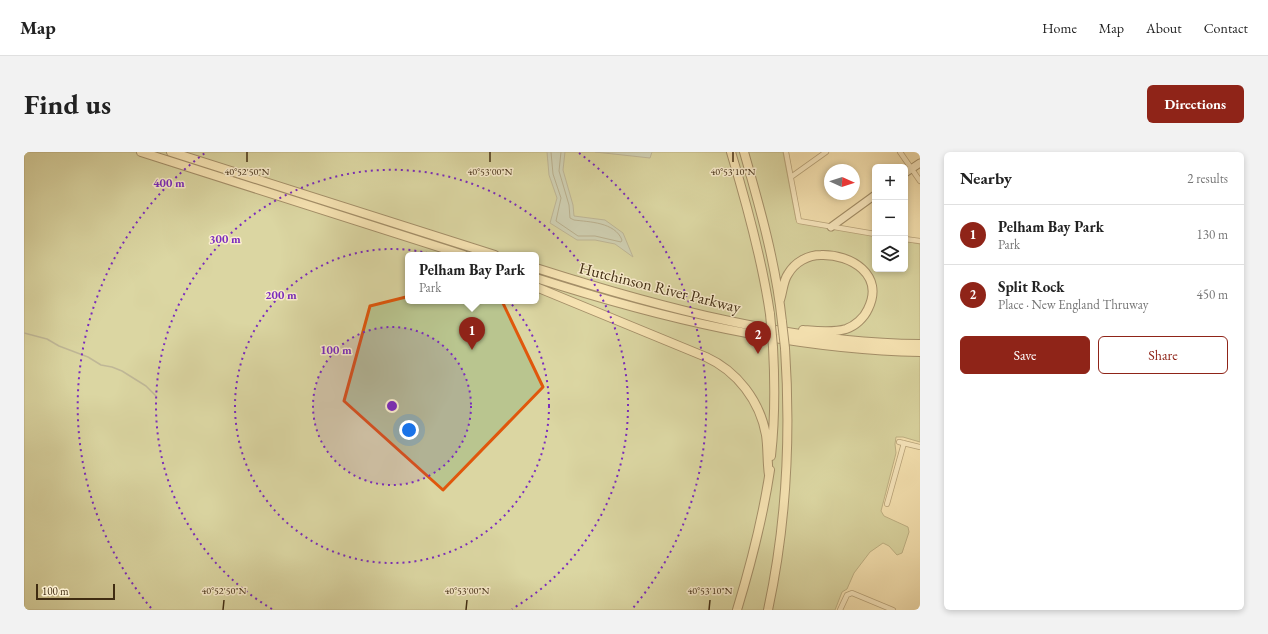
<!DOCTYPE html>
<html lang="en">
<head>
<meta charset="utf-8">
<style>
	body { margin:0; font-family:"EB Garamond",serif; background:#f2f2f2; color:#222 }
	.controls { position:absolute; right:12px; top:12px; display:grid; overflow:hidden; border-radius:6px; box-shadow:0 2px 6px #0003 }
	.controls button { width:36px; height:36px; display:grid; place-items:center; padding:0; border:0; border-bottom:1px solid #e0e0e0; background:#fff; color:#222; font:20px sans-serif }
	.compass { position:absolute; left:800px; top:12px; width:36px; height:36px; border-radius:50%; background:#fff; box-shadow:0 2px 6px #0003; rotate:93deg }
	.scale { position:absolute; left:12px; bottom:10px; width:79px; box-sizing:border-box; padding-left:4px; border:2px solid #402c12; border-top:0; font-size:11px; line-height:14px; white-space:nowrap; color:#402c12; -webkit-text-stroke:3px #faedce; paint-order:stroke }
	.you { position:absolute; left:385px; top:278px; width:14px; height:14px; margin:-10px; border:3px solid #fff; border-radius:50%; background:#1a73e8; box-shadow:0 0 0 6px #1a73e833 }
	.badge { display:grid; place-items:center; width:26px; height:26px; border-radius:50%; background:#8f2418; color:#fff; font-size:13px; font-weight:700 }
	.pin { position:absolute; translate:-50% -33px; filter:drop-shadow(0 1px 2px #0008) }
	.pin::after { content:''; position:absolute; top:21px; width:14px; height:12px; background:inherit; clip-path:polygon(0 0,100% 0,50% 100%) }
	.popup { position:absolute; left:381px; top:100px; width:134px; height:52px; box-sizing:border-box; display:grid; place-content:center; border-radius:6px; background:#fff; filter:drop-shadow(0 1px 3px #0005); font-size:13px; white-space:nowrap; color:#767676 }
	.popup b { font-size:15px; color:#222 }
	.popup::after { content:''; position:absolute; left:50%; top:100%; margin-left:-8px; border:8px solid transparent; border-top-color:#fff }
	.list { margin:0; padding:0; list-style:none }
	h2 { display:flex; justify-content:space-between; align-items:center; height:52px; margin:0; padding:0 16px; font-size:17px }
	h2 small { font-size:13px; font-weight:400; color:#767676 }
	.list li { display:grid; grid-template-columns:26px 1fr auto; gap:12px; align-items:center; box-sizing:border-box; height:60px; padding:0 16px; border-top:1px solid #e0e0e0 }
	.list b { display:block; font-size:15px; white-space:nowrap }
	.list p { margin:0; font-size:13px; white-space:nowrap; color:#767676 }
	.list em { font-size:13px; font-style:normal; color:#767676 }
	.actions { display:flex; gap:8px; padding:12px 16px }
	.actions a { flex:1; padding:9px 0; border:1px solid #8f2418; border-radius:6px; text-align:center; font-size:14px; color:#8f2418 }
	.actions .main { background:#8f2418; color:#fff }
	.icon { flex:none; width:22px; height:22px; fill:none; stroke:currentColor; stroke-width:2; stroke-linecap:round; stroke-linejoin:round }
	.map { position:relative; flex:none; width:896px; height:458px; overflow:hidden; border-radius:6px }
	header { display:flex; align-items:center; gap:24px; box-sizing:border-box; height:56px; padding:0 20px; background:#fff; border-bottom:1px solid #e0e0e0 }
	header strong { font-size:19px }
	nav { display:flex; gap:22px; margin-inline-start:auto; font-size:14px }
	.intro { display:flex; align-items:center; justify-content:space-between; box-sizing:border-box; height:96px; padding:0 24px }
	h1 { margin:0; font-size:28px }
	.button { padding:10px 18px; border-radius:6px; background:#8f2418; color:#fff; font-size:14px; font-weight:700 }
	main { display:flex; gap:24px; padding:0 24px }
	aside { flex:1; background:#fff; border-radius:6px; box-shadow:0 2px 6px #0003 }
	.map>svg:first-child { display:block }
	.green { fill:#b9c58f; stroke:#7c7850; fill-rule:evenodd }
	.water { fill:#a2bcb8; stroke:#7b8276 }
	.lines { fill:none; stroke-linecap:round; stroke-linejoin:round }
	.shore { stroke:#717465; stroke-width:1 }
	.stream { stroke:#7b8276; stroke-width:1.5 }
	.street-casing { stroke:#6e5a3a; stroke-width:6 }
	.secondary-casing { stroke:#402c12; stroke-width:9 }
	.highway-casing { stroke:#402c12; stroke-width:10 }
	.street { stroke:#faedce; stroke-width:4.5 }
	.secondary { stroke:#faedce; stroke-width:7 }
	.highway { stroke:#f7e4b3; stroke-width:8 }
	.highway-bridge-casing { stroke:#402c12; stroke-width:10; stroke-linecap:butt }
	.highway-bridge { stroke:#f7e4b3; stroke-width:8 }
	.marked { fill:none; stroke:#e0570c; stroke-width:3; stroke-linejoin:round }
	.ticks { fill:none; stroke:#402c12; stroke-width:1.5 }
	.ring { fill:none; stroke:#7b2cbf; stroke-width:2; stroke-dasharray:2 4 }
	.labels { text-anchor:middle; stroke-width:3; stroke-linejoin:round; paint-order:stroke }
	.street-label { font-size:16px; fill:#402c12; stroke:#faedce }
	.ticks-label { font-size:10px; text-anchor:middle; fill:#402c12; stroke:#faedce; stroke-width:3; stroke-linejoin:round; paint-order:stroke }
	.centre { fill:#7b2cbf; stroke:#faedce; stroke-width:2 }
	.ring-label { font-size:12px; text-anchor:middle; font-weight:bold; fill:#7b2cbf; stroke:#faedce; stroke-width:3; stroke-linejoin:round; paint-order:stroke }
</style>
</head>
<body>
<header>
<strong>Map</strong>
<nav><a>Home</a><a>Map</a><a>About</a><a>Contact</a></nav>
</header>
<div class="intro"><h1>Find us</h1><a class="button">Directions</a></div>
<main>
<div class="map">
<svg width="896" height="458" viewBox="0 0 896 458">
	<rect width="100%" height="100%" fill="#f7e4b3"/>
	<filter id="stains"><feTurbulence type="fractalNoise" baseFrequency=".005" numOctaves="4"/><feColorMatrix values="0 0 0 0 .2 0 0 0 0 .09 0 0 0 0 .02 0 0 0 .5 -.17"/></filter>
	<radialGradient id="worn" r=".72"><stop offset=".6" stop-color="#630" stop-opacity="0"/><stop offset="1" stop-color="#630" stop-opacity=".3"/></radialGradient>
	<path class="green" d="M 0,0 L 759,0 L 772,68 L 774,70 L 851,84 L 851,117 L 881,117 L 881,89 L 896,92 L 896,290 L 879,285 L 872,285 L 871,292 L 872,301 L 857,359 L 860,364 L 884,375 L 885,380 L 878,401 L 873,403 L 865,394 L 859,391 L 846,400 L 830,421 L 823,437 L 818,440 L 811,458 L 0,458 ZM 384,103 L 512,103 L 512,149 L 384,149 Z"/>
	<path class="water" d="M 523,0 L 541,0 L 539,18 L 549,53 L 550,64 L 581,68 L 599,81 L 609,105 L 591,92 L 571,88 L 553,88 L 526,71 L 533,46 L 525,23 Z
		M 571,0 L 628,0 L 626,6 Z"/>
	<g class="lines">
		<path class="shore" d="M 527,0 L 529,22 L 537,46 L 532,69 L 554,84 L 571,84 L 597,90 L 598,88 C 591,70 565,70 550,68 L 546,66 L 545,53 L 535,19 L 537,0"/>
		<path class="stream" d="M 0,181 L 23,187 L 35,194 L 64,205 L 77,213 L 88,215 L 98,219 L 122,234 L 132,244"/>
		<g class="street-casing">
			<path id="street" d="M 762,0 L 775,69 L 851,82
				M 876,0 L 896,29
				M 767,25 L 802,0
				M 881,87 L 896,89
				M 875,290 L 896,295
				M 863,352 L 880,291
				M 816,458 L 823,443 L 828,441 L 869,458"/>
		</g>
		<g class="secondary-casing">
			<path id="secondary" d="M 881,21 L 896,11
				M 807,75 L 851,43"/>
		</g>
		<g class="highway-casing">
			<path id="highway" d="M 117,0 L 440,103
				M 147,0 L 471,103
				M 707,0 C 723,53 738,107 746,162
				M 720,0 C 736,56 752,112 758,170
				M 512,116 C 634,155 768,191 896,192
				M 512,126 C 636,166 765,197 896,200
				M 512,135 L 682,205 C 713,219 736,249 742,283 C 744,296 743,310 745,323
				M 756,148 C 759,139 759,129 764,122 C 771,110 784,103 797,103 C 827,102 861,123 844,157 C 840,166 831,174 822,177 C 809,181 792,179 779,178
				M 747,304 C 751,268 751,232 749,195
				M 713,458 C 727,412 739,365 746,318
				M 744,458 C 763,370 767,286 761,196"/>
		</g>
		<use href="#street" class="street"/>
		<use href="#secondary" class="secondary"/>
		<use href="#highway" class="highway"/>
		<g class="highway-bridge-casing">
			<path id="highway-bridge" d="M 746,162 L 749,195
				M 758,170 L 761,196"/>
		</g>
		<use href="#highway-bridge" class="highway-bridge"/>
	</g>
	<path d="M0 0H896V458H0ZM 466,124 L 519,235 L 419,338 L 320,249 L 346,154 Z" fill="#f7e4b3" fill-opacity=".55" fill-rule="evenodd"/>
	<path class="marked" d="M 466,124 L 519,235 L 419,338 L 320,249 L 346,154 Z"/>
	<path class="ticks" d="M 223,10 L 223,0M 466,10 L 466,0M 709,10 L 709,0M 199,458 L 200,448M 442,458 L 443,448M 685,458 L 686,448"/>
	<circle cx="368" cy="254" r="79" fill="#7b2cbf" fill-opacity=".12"/>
	<g class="ring">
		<circle cx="368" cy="254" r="79"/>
		<circle cx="368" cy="254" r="157"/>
		<path d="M248 457A236 236 0 1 1 488 457"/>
		<path d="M127 456A315 315 0 0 1 181 1M555 1A315 315 0 0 1 609 456"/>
	</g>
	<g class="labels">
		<g class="street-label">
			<text transform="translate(636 135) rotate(14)" y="6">Hutchinson River Parkway</text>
		</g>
	</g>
	<g class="ticks-label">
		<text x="223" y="23">40°52'50"N</text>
		<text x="466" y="23">40°53'00"N</text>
		<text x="709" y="23">40°53'10"N</text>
		<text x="200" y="442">40°52'50"N</text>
		<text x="443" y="442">40°53'00"N</text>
		<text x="686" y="442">40°53'10"N</text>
	</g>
	<circle cx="368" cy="254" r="6" class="centre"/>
	<g class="ring-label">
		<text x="145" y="35">400 m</text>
		<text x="201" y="91">300 m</text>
		<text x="257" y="147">200 m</text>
		<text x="312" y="202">100 m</text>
	</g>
	<rect width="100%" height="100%" filter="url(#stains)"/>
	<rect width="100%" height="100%" fill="url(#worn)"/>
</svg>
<div class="controls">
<button>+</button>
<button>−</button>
<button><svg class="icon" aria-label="layers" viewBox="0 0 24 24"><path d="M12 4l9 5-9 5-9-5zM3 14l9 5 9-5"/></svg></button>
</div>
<svg class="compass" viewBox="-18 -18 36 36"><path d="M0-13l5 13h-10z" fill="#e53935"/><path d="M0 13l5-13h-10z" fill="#767676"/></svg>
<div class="scale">100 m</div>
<div class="you"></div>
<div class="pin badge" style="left:448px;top:198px">1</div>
<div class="popup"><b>Pelham Bay Park</b>Park</div>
<div class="pin badge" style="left:734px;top:202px">2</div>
</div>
<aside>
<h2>Nearby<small>2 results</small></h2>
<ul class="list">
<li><span class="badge">1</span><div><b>Pelham Bay Park</b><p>Park</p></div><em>130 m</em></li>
<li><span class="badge">2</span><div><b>Split Rock</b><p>Place · New England Thruway</p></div><em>450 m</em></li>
</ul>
<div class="actions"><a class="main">Save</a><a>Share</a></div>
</aside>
</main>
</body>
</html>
